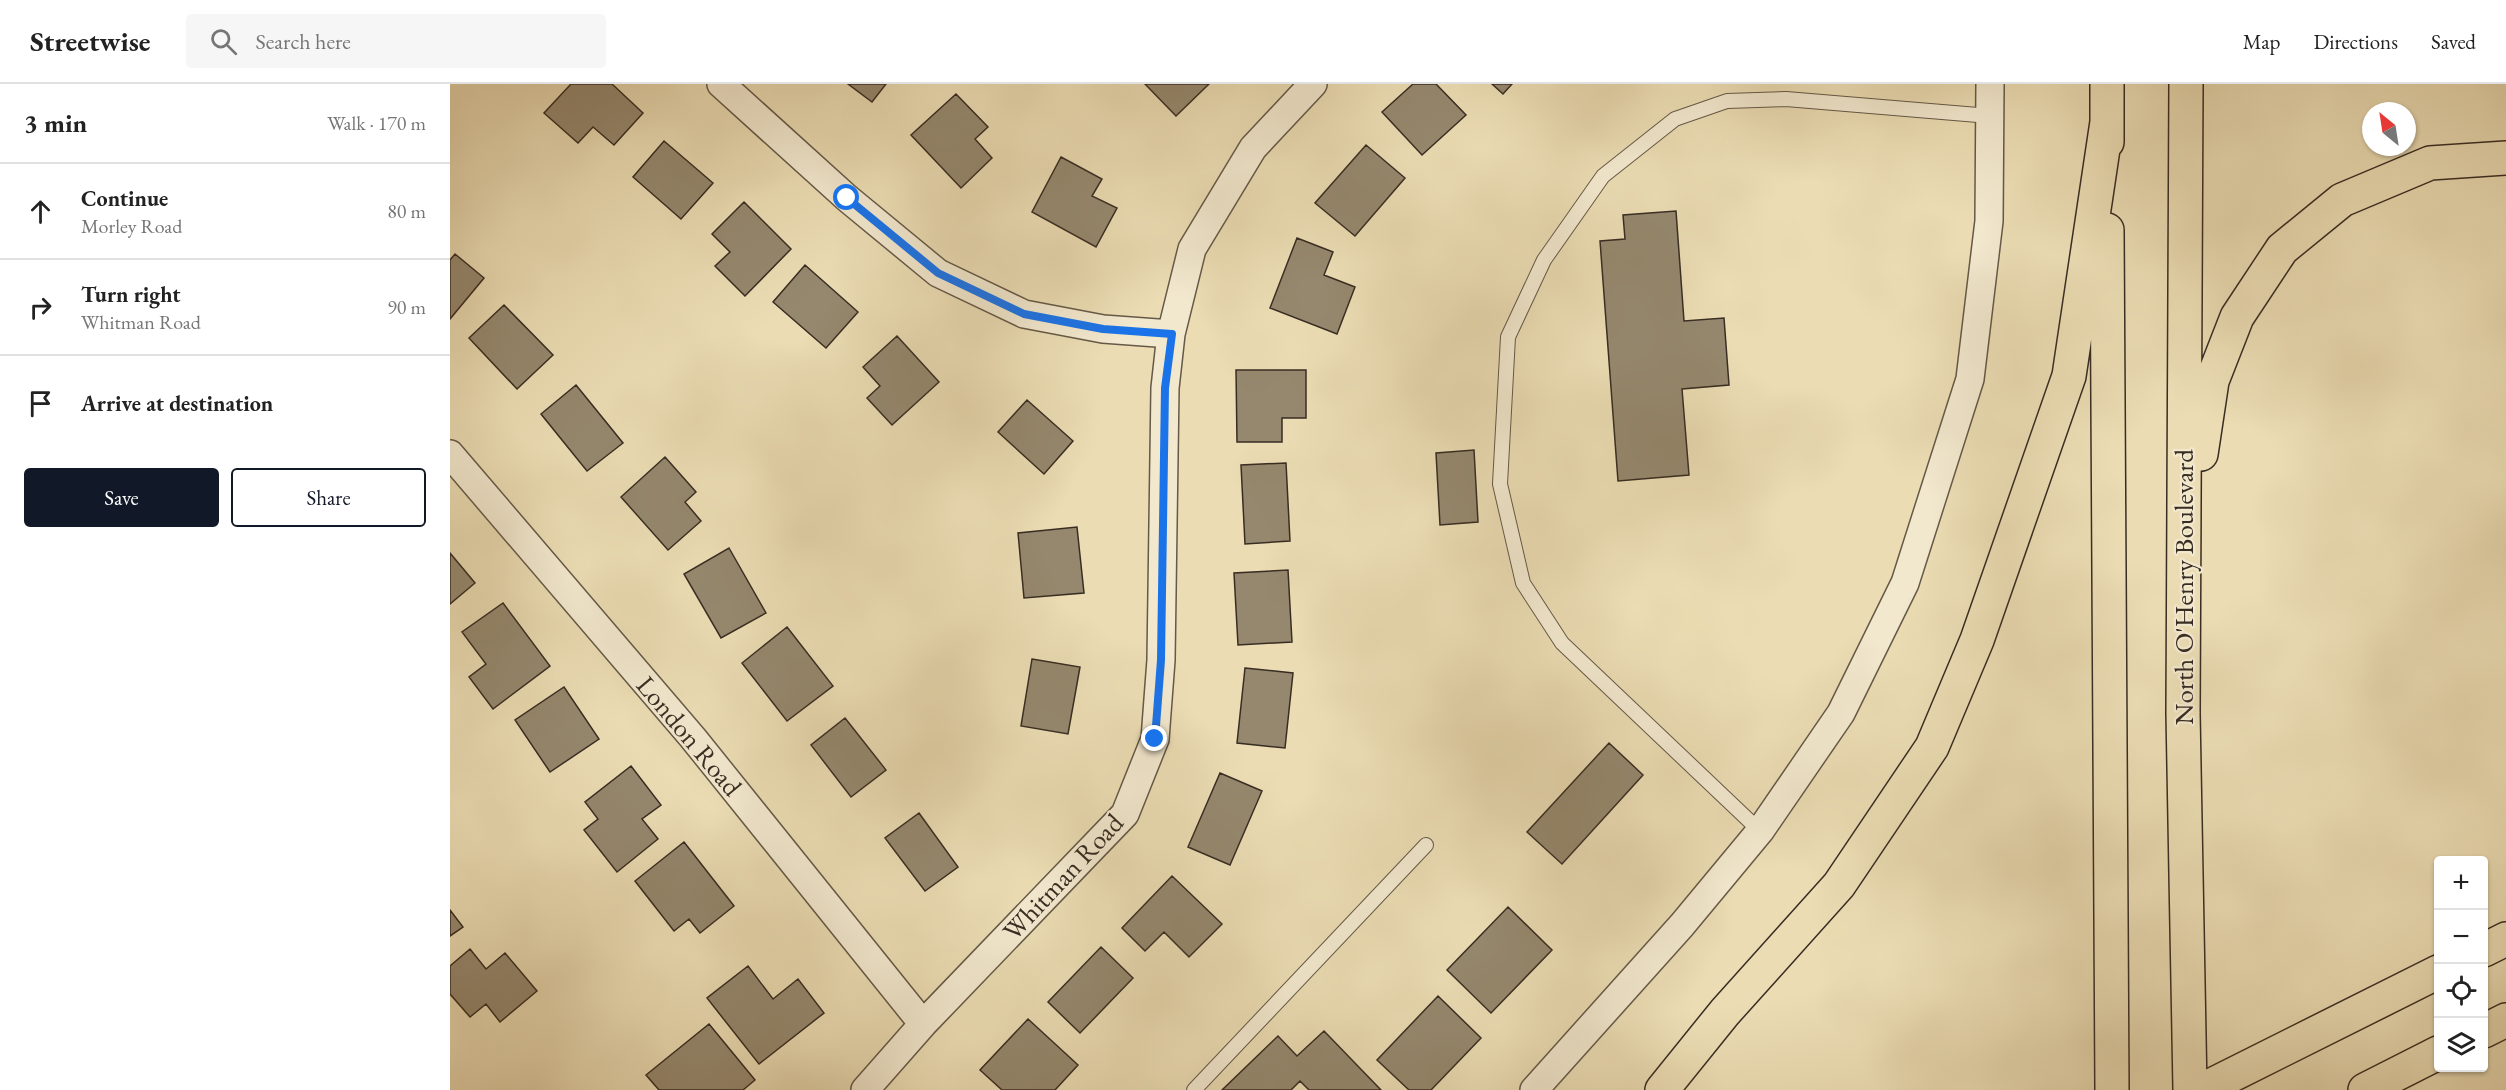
<!DOCTYPE html>
<html lang="en">
<head>
<meta charset="utf-8">
<style>
	body { margin:0; font-family:"EB Garamond",serif; background:#f6f6f6; color:#222 }
	.controls { position:absolute; right:18px; bottom:18px; display:grid; overflow:hidden; border-radius:6px; box-shadow:0 2px 4px #0004 }
	.controls button { width:54px; height:54px; display:grid; place-items:center; padding:0; border:0; border-bottom:2px solid #e0e0e0; background:#fff; color:#222; font:30px sans-serif }
	.compass { position:absolute; left:1912px; top:18px; width:54px; height:54px; border-radius:50%; background:#fff; box-shadow:0 2px 4px #0004; rotate:330deg }
	.stop { position:absolute; width:18px; height:18px; margin:-14px; border:4px solid #1a73e8; border-radius:50%; background:#fff }
	.stop.end { background:#1a73e8; border-color:#fff; box-shadow:0 2px 6px #0008 }
	.list { margin:0; padding:0; list-style:none }
	h2 { display:flex; justify-content:space-between; align-items:center; height:78px; margin:0; padding:0 24px; font-size:26px }
	h2 small { font-size:20px; font-weight:400; color:#767676 }
	.list li { display:grid; grid-template-columns:39px 1fr auto; gap:18px; align-items:center; box-sizing:border-box; height:96px; padding:0 24px; border-top:2px solid #e0e0e0 }
	.list b { display:block; font-size:22px; white-space:nowrap }
	.list p { margin:0; font-size:20px; white-space:nowrap; color:#767676 }
	.list em { font-size:20px; font-style:normal; color:#767676 }
	.actions { display:flex; gap:12px; padding:18px 24px }
	.actions a { flex:1; padding:14px 0; border:2px solid #111827; border-radius:6px; text-align:center; font-size:21px; color:#111827 }
	.actions .main { background:#111827; color:#fff }
	.icon { flex:none; width:33px; height:33px; fill:none; stroke:currentColor; stroke-width:2; stroke-linecap:round; stroke-linejoin:round }
	.map { position:relative; flex:none; width:2056px; height:1006px; overflow:hidden }
	header { display:flex; align-items:center; gap:36px; box-sizing:border-box; height:84px; padding:0 30px; background:#fff; border-bottom:2px solid #e0e0e0 }
	header strong { font-size:28px }
	nav { display:flex; gap:33px; margin-inline-start:auto; font-size:21px }
	.search { width:420px; height:54px; background:#f6f6f6; display:flex; align-items:center; gap:15px; box-sizing:border-box; padding:0 21px; border-radius:6px; color:#767676; font-size:22px }
	main { display:flex }
	aside { flex:1; background:#fff }
	.map>svg:first-child { display:block }
	.building { fill:#95886e; stroke:#382d23; stroke-width:1.5 }
	.lines { fill:none; stroke-linecap:round; stroke-linejoin:round }
	.lane-casing { stroke:#655947; stroke-width:16 }
	.street-casing { stroke:#655947; stroke-width:30 }
	.primary-casing { stroke:#382d23; stroke-width:36 }
	.highway-casing { stroke:#382d23; stroke-width:36 }
	.lane { stroke:#f2e8ce; stroke-width:14 }
	.street { stroke:#f2e8ce; stroke-width:27 }
	.primary { stroke:#ebdcb3; stroke-width:33 }
	.highway { stroke:#ebdcb3; stroke-width:33 }
	.route { stroke:#1a73e8; stroke-width:8 }
	.labels { text-anchor:middle; stroke-width:4.5; stroke-linejoin:round; paint-order:stroke }
	.street-label { font-size:27px; fill:#382d23; stroke:#f2e8ce }
</style>
</head>
<body>
<header>
<strong>Streetwise</strong>
<div class="search"><svg class="icon" aria-label="search" viewBox="0 0 24 24"><circle cx="10" cy="10" r="6"/><path d="M15 15l6 6"/></svg>Search here</div>
<nav><a>Map</a><a>Directions</a><a>Saved</a></nav>
</header>
<main>
<aside>
<h2>3 min<small>Walk · 170 m</small></h2>
<ul class="list">
<li><svg class="icon" aria-label="ahead" viewBox="0 0 24 24"><path d="M12 20V5M6 11l6-6 6 6"/></svg><div><b>Continue</b><p>Morley Road</p></div><em>80 m</em></li>
<li><svg class="icon" aria-label="right" viewBox="0 0 24 24"><path d="M7 20v-9h11M14 6l5 5-5 5"/></svg><div><b>Turn right</b><p>Whitman Road</p></div><em>90 m</em></li>
<li><svg class="icon" aria-label="arrive" viewBox="0 0 24 24"><path d="M6 21V4h12l-3 4 3 4H6"/></svg><div><b>Arrive at destination</b></div></li>
</ul>
<div class="actions"><a class="main">Save</a><a>Share</a></div>
</aside>
<div class="map">
<svg width="2056" height="1006" viewBox="0 0 2056 1006">
	<rect width="100%" height="100%" fill="#ebdcb3"/>
	<filter id="stains"><feTurbulence type="fractalNoise" baseFrequency=".00333" numOctaves="4"/><feColorMatrix values="0 0 0 0 .2 0 0 0 0 .09 0 0 0 0 .02 0 0 0 .5 -.17"/></filter>
	<radialGradient id="worn" r=".72"><stop offset=".6" stop-color="#630" stop-opacity="0"/><stop offset="1" stop-color="#630" stop-opacity=".3"/></radialGradient>
	<path class="building" d="M 121,0 L 162,0 L 193,29 L 164,61 L 143,43 L 128,59 L 94,29 Z
		M 398,0 L 436,0 L 422,18 Z
		M 695,0 L 759,0 L 726,32 Z
		M 963,0 L 986,0 L 1016,31 L 972,71 L 932,28 Z
		M 1042,0 L 1062,0 L 1053,10 Z
		M 506,10 L 538,43 L 525,55 L 542,74 L 511,104 L 461,51 Z
		M 214,57 L 263,99 L 231,135 L 183,93 Z
		M 916,61 L 955,94 L 905,152 L 865,119 Z
		M 611,73 L 652,95 L 642,112 L 667,124 L 646,163 L 582,128 Z
		M 294,118 L 341,165 L 295,212 L 265,182 L 280,168 L 262,150 Z
		M 1226,127 L 1234,237 L 1274,234 L 1279,301 L 1232,305 L 1239,391 L 1168,397 L 1150,157 L 1175,155 L 1173,131 Z
		M 847,154 L 883,168 L 874,191 L 905,203 L 887,250 L 820,224 Z
		M 5,170 L 34,194 L 0,235 L 0,176 Z
		M 355,181 L 408,228 L 376,264 L 323,218 Z
		M 54,221 L 103,271 L 67,305 L 19,254 Z
		M 447,252 L 489,298 L 442,341 L 417,314 L 430,302 L 413,283 Z
		M 786,286 L 856,286 L 856,334 L 832,334 L 832,358 L 787,358 Z
		M 126,301 L 173,359 L 137,387 L 91,330 Z
		M 577,316 L 623,357 L 594,390 L 548,348 Z
		M 1024,366 L 1028,438 L 990,441 L 986,369 Z
		M 215,373 L 246,408 L 235,418 L 251,437 L 218,466 L 171,413 Z
		M 836,379 L 840,457 L 795,460 L 791,381 Z
		M 627,443 L 634,509 L 574,514 L 568,449 Z
		M 279,464 L 316,529 L 271,554 L 234,490 Z
		M 0,469 L 25,499 L 0,520 Z
		M 838,486 L 842,558 L 788,561 L 784,489 Z
		M 53,519 L 100,582 L 43,625 L 19,593 L 36,580 L 12,548 Z
		M 337,543 L 383,602 L 337,637 L 292,579 Z
		M 582,575 L 630,583 L 618,650 L 571,642 Z
		M 795,584 L 843,589 L 835,664 L 787,659 Z
		M 114,603 L 149,655 L 100,688 L 65,636 Z
		M 395,634 L 436,686 L 401,713 L 361,661 Z
		M 1159,659 L 1193,691 L 1112,780 L 1077,748 Z
		M 181,682 L 211,721 L 192,735 L 208,755 L 167,788 L 134,746 L 148,735 L 135,718 Z
		M 770,689 L 812,707 L 780,781 L 738,763 Z
		M 469,729 L 508,783 L 475,807 L 435,754 Z
		M 234,758 L 284,822 L 250,849 L 239,835 L 224,847 L 185,797 Z
		M 722,792 L 772,840 L 739,873 L 714,848 L 695,867 L 672,844 Z
		M 1058,823 L 1102,866 L 1041,929 L 997,886 Z
		M 0,826 L 13,843 L 0,852 Z
		M 651,863 L 683,894 L 630,949 L 598,918 Z
		M 20,865 L 36,885 L 55,869 L 87,907 L 50,938 L 36,920 L 20,933 L 0,910 L 0,882 Z
		M 298,882 L 323,915 L 348,895 L 374,929 L 309,980 L 257,914 Z
		M 988,912 L 1031,954 L 981,1006 L 959,1006 L 927,976 Z
		M 578,935 L 628,981 L 605,1006 L 552,1006 L 530,986 Z
		M 259,940 L 305,996 L 293,1006 L 209,1006 L 196,991 Z
		M 874,947 L 931,1006 L 859,1006 L 850,997 L 841,1006 L 772,1006 L 828,952 L 847,972 Z"/>
	<g class="lines">
		<g class="lane-casing">
			<path id="lane" d="M 1310,747 L 1112,559 L 1073,499 L 1050,400 L 1058,253 L 1094,176 L 1153,92 L 1225,35 L 1277,17 L 1336,15 L 1540,32
				M 744,1006 L 976,761"/>
		</g>
		<g class="street-casing">
			<path id="street" d="M 271,0 L 397,114 L 488,189 L 574,230 L 653,245 L 721,250
				M 0,370 L 243,654 L 473,940
				M 415,1006 L 473,940 L 675,730 L 705,655 L 711,576 L 715,304 L 721,250 L 742,165 L 803,64 L 863,0
				M 1084,1006 L 1232,841 L 1310,747 L 1391,629 L 1455,499 L 1520,295 L 1539,137 L 1540,0"/>
		</g>
		<g class="primary-casing">
			<path id="primary" d="M 2034,866 L 2056,855
				M 2034,947 L 2056,936
				M 1752,1006 L 1988,888
				M 1915,1006 L 1988,969"/>
		</g>
		<g class="highway-casing">
			<path id="highway" d="M 1736,0 L 1733,629 L 1740,1006
				M 1657,58 L 1657,0
				M 1657,146 L 1662,1006
				M 1751,370 L 1762,297 L 1787,233 L 1832,165 L 1892,116 L 1980,79 L 2056,74
				M 1212,1006 L 1275,928 L 1389,801 L 1482,663 L 1527,556 L 1619,292 L 1657,38"/>
		</g>
		<use href="#lane" class="lane"/>
		<use href="#street" class="street"/>
		<use href="#primary" class="primary"/>
		<use href="#highway" class="highway"/>
	</g>
	<g class="lines">
		<path class="route" d="M 397,114 L 488,189 L 574,230 L 653,245 L 722,250 L 715,304 L 711,576 L 705,655"/>
	</g>
	<g class="labels">
		<g class="street-label">
			<text transform="translate(1734 503) rotate(-90)" y="9">North O'Henry Boulevard</text>
			<text transform="translate(239 652) rotate(50)" y="9">London Road</text>
			<text transform="translate(613 793) rotate(-47)" y="9">Whitman Road</text>
		</g>
	</g>
	<rect width="100%" height="100%" filter="url(#stains)"/>
	<rect width="100%" height="100%" fill="url(#worn)"/>
</svg>
<div class="controls">
<button>+</button>
<button>−</button>
<button><svg class="icon" aria-label="locate" viewBox="0 0 24 24"><circle cx="12" cy="12" r="6"/><path d="M12 2v4M12 18v4M2 12h4M18 12h4"/></svg></button>
<button><svg class="icon" aria-label="layers" viewBox="0 0 24 24"><path d="M12 4l9 5-9 5-9-5zM3 14l9 5 9-5"/></svg></button>
</div>
<svg class="compass" viewBox="-18 -18 36 36"><path d="M0-13l5 13h-10z" fill="#e53935"/><path d="M0 13l5-13h-10z" fill="#767676"/></svg>
<div class="stop" style="left:397px;top:114px"></div>
<div class="stop end" style="left:705px;top:655px"></div>
</div>
</main>
</body>
</html>
